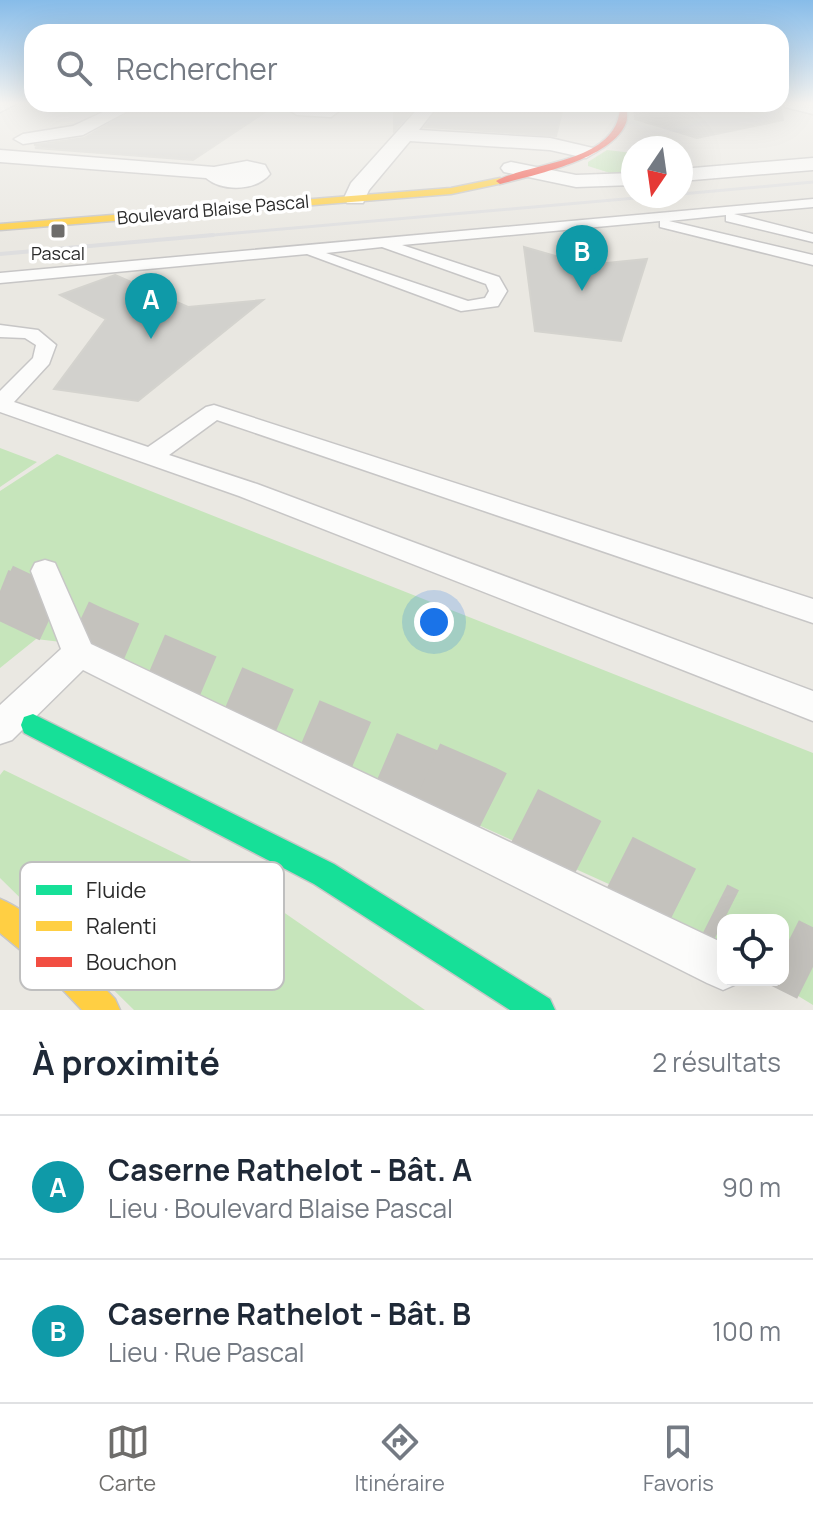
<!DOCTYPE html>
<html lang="fr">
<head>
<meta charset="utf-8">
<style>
	body { margin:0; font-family:Manrope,sans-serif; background:#f6f6f7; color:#1f2937 }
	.controls { position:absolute; right:24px; bottom:24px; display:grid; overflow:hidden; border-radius:16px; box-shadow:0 8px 32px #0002 }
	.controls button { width:72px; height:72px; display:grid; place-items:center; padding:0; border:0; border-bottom:2px solid #e0e1e3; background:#fff; color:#1f2937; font:40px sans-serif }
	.compass { position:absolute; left:621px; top:136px; width:72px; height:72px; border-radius:50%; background:#fff; box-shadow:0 8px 32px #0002; rotate:193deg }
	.you { position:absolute; left:434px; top:622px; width:28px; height:28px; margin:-20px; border:6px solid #fff; border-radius:50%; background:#1a73e8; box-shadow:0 0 0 12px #1a73e833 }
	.badge { display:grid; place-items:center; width:52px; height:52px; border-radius:50%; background:#6e6d6b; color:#fff; font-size:26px; font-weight:700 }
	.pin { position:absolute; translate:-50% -66px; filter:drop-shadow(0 2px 4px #0008) }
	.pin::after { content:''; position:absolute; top:42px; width:28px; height:24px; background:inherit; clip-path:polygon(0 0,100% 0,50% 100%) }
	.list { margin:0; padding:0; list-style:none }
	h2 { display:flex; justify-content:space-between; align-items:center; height:104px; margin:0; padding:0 32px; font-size:34px }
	h2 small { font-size:26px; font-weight:400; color:#747a83 }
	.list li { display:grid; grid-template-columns:52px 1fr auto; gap:24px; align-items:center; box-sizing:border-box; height:144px; padding:0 32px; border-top:2px solid #e0e1e3 }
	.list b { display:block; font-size:30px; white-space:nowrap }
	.list p { margin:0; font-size:26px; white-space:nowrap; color:#747a83 }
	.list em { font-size:26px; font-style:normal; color:#747a83 }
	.icon { flex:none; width:44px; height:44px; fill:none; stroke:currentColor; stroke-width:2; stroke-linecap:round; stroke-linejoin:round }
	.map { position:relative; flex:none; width:813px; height:1010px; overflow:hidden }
	.search { position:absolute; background:#fff; box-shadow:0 8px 32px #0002; left:24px; right:24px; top:24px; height:88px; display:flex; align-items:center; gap:20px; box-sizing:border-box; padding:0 28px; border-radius:24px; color:#747a83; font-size:30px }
	.sheet { height:392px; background:#fff }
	nav { display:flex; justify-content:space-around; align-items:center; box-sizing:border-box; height:112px; border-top:2px solid #e0e1e3; background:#fff; font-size:22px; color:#747a83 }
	nav a { display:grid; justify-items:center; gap:4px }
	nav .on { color:#6e6d6b }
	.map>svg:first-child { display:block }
	.green { fill:#c6e5bb }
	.building { fill:#d2d1cd; stroke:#d4d3ce; stroke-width:2 }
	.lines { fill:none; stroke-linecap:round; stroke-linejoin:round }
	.highway-tunnel-far2 { stroke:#c4c2bd; stroke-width:45; stroke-dasharray:45 22; stroke-linecap:butt }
	.highway-tunnel-far1 { stroke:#c4c2bd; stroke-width:56; stroke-dasharray:56 28; stroke-linecap:butt }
	.highway-tunnel { stroke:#c4c2bd; stroke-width:71; stroke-dasharray:71 35; stroke-linecap:butt }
	.lane-casing { stroke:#c7c6c6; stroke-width:3 }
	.street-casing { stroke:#c7c6c6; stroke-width:3 }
	.fast-casing { stroke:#c7c6c6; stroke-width:3 }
	.slow-casing { stroke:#c7c6c6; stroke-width:3 }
	.jam-casing { stroke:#c7c6c6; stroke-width:3 }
	.lane { fill:#fcfcfb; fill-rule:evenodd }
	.street { fill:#fcfcfb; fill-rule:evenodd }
	.fast { fill:#16e098; fill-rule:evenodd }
	.slow { fill:#ffcf43; fill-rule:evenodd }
	.jam { fill:#f24e42; fill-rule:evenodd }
	.rail-far1 { stroke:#dededf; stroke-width:3 }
	.rail { stroke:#dededf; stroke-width:4 }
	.poi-dot { fill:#6e6d6b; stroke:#fff; stroke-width:3 }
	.labels { text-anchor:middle; stroke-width:7; stroke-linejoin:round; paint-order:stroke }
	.far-street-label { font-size:18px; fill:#2b2b2b; stroke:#fff }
	.far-poi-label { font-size:18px; fill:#2b2b2b; stroke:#fff }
	.key { fill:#fff; stroke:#bfbfbf; stroke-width:2 }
	.key-label { font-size:22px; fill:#2b2b2b }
</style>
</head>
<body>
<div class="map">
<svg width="813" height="1010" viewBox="0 0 813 1010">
	<rect width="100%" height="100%" fill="#eae8e2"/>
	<path class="green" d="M 607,150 L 633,153 L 633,173 L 610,173 L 588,166 L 588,162 Z
		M 0,448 L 37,462 L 0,487 Z
		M 57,454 L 813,753 L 813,1005 L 772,980 L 783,980 L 783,920 L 723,920 L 723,949 L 642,899 L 78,644 L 36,639 L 0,668 L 0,491 Z
		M 4,770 L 253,891 L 425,1010 L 134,1010 L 0,878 L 0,775 Z"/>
	<path class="building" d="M 144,104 L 277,104 L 193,160 L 35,148 L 40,146 L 34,145 L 84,138 Z
		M 394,104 L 418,104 L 394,131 Z
		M 442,104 L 564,104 L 556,136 L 425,127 Z
		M 634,104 L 780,104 L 783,120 L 697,138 L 635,119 Z
		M 524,247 L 587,265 L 647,259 L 621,341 L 535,331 Z
		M 115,275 L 188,307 L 263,300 L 138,401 L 54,389 L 106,319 L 60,295 Z"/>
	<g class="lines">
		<path class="highway-tunnel-far2" d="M 0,591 L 5,593"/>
		<path class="highway-tunnel-far1" d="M 1,591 L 90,633 L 431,778"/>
		<path class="highway-tunnel" d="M 426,776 L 479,799 L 723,922
			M 783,952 L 813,967"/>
		<g class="lane-casing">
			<path id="lane" d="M 813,199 L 813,207 L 734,214 L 813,234 L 813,242 L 726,221 L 726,215 L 669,221 L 813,255 L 813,265 L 660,227 L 660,221 L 402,245 L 499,277 L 507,291 L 498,306 L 461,311 L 307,254 L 0,283 L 0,273 ZM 382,247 L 486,284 L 489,291 L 485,298 L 468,301 L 326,253 Z
				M 0,325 L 38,330 L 56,345 L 49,364 L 14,402 L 148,447 L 206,407 L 214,405 L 813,599 L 813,623 L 217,420 L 169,455 L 257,484 L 813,691 L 813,721 L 239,496 L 0,412 L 0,391 L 33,358 L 36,345 L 25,338 L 0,337 Z
				M 45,560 L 55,563 L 91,644 L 723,943 L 723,980 L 740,980 L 739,983 L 723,990 L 707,983 L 83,670 L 12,740 L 0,744 L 0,705 L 61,649 L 31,571 L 35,563 Z"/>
		</g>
		<g class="street-casing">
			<path id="street" d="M 0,104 L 16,104 L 0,112 Z
				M 120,104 L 141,104 L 83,135 L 23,144 L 14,139 L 23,134 L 73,126 Z
				M 330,104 L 348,104 L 331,117 L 297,115 L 289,110 L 297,105 L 327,107 Z
				M 422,104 L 439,104 L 419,130 L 550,138 L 593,148 L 596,152 L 586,158 L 550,150 L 410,141 L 369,190 L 363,203 L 347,203 L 344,198 L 351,183 Z
				M 783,104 L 813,104 L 813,114 L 785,107 Z
				M 0,150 L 214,167 L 247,161 L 265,165 L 270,174 C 256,191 223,192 206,178 L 0,162 Z
				M 813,158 L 813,170 L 681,181 L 681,169 Z
				M 511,162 L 576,175 L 633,173 L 633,185 L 576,187 L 504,172 L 501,168 L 504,164 Z"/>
		</g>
		<g class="fast-casing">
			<path id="fast" d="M 33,714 L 334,864 L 550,999 L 555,1010 L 510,1010 L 314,884 L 24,733 L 21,725 L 24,717 Z"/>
		</g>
		<g class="slow-casing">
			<path id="slow" d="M 500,178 L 503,183 L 451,194 L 0,230 L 0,224 L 451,188 Z
				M 0,899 C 41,916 84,967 115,999 L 120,1010 L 82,1010 L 40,966 L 0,933 Z"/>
		</g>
		<g class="jam-casing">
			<path id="jam" d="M 620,104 L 626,104 C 627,110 628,117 626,123 C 612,159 534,175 500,184 L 496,181 C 533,161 621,163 620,104 Z"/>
		</g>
		<use href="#lane" class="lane"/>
		<use href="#street" class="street"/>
		<use href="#fast" class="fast"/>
		<use href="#slow" class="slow"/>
		<use href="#jam" class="jam"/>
		<path class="rail-far1" d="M 681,194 L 813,182
			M 191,237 L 658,196"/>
		<path class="rail" d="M 0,254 L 213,235"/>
	</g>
	<linearGradient id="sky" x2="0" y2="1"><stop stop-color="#87bce9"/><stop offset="0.42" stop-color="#f6f5f2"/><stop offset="1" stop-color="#f6f5f2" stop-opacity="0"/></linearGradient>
	<rect width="813" height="245" fill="url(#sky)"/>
	<rect class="poi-dot" x="50" y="223" width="16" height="16" rx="4"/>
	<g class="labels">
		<g class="far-street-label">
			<text transform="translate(213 210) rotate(-5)" y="6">Boulevard Blaise Pascal</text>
		</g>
		<g class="far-poi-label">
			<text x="58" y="260">Pascal</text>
		</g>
	</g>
	<rect x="20" y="862" width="264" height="128" rx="12" class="key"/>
	<rect x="36" y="885" width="36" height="10" fill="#16e098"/>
	<rect x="36" y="921" width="36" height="10" fill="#ffcf43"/>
	<rect x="36" y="957" width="36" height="10" fill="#f24e42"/>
	<g class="key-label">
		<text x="86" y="898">Fluide</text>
		<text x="86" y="934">Ralenti</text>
		<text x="86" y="970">Bouchon</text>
	</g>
</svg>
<div class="controls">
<button><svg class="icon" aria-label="locate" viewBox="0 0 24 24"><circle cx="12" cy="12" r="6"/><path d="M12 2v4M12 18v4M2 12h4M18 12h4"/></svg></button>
</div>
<svg class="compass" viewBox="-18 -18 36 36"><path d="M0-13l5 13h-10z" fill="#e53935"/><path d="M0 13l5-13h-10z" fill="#747a83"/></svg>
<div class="you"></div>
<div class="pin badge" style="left:151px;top:339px;background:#0f9aa8">A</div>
<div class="pin badge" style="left:582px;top:291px;background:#0f9aa8">B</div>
<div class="search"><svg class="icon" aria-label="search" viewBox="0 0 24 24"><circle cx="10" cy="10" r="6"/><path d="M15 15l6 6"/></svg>Rechercher</div>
</div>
<section class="sheet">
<h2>À proximité<small>2 résultats</small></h2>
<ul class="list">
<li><span class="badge" style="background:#0f9aa8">A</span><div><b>Caserne Rathelot - Bât. A</b><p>Lieu · Boulevard Blaise Pascal</p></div><em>90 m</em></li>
<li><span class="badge" style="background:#0f9aa8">B</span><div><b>Caserne Rathelot - Bât. B</b><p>Lieu · Rue Pascal</p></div><em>100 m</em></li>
</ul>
</section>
<nav>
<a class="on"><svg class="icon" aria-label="map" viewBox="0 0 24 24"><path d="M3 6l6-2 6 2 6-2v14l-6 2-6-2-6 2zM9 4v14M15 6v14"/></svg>Carte</a>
<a><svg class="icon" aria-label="directions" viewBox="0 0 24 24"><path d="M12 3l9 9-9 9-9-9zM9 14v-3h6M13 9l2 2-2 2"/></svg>Itinéraire</a>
<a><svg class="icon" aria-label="saved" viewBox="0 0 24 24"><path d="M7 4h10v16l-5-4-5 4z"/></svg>Favoris</a>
</nav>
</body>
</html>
